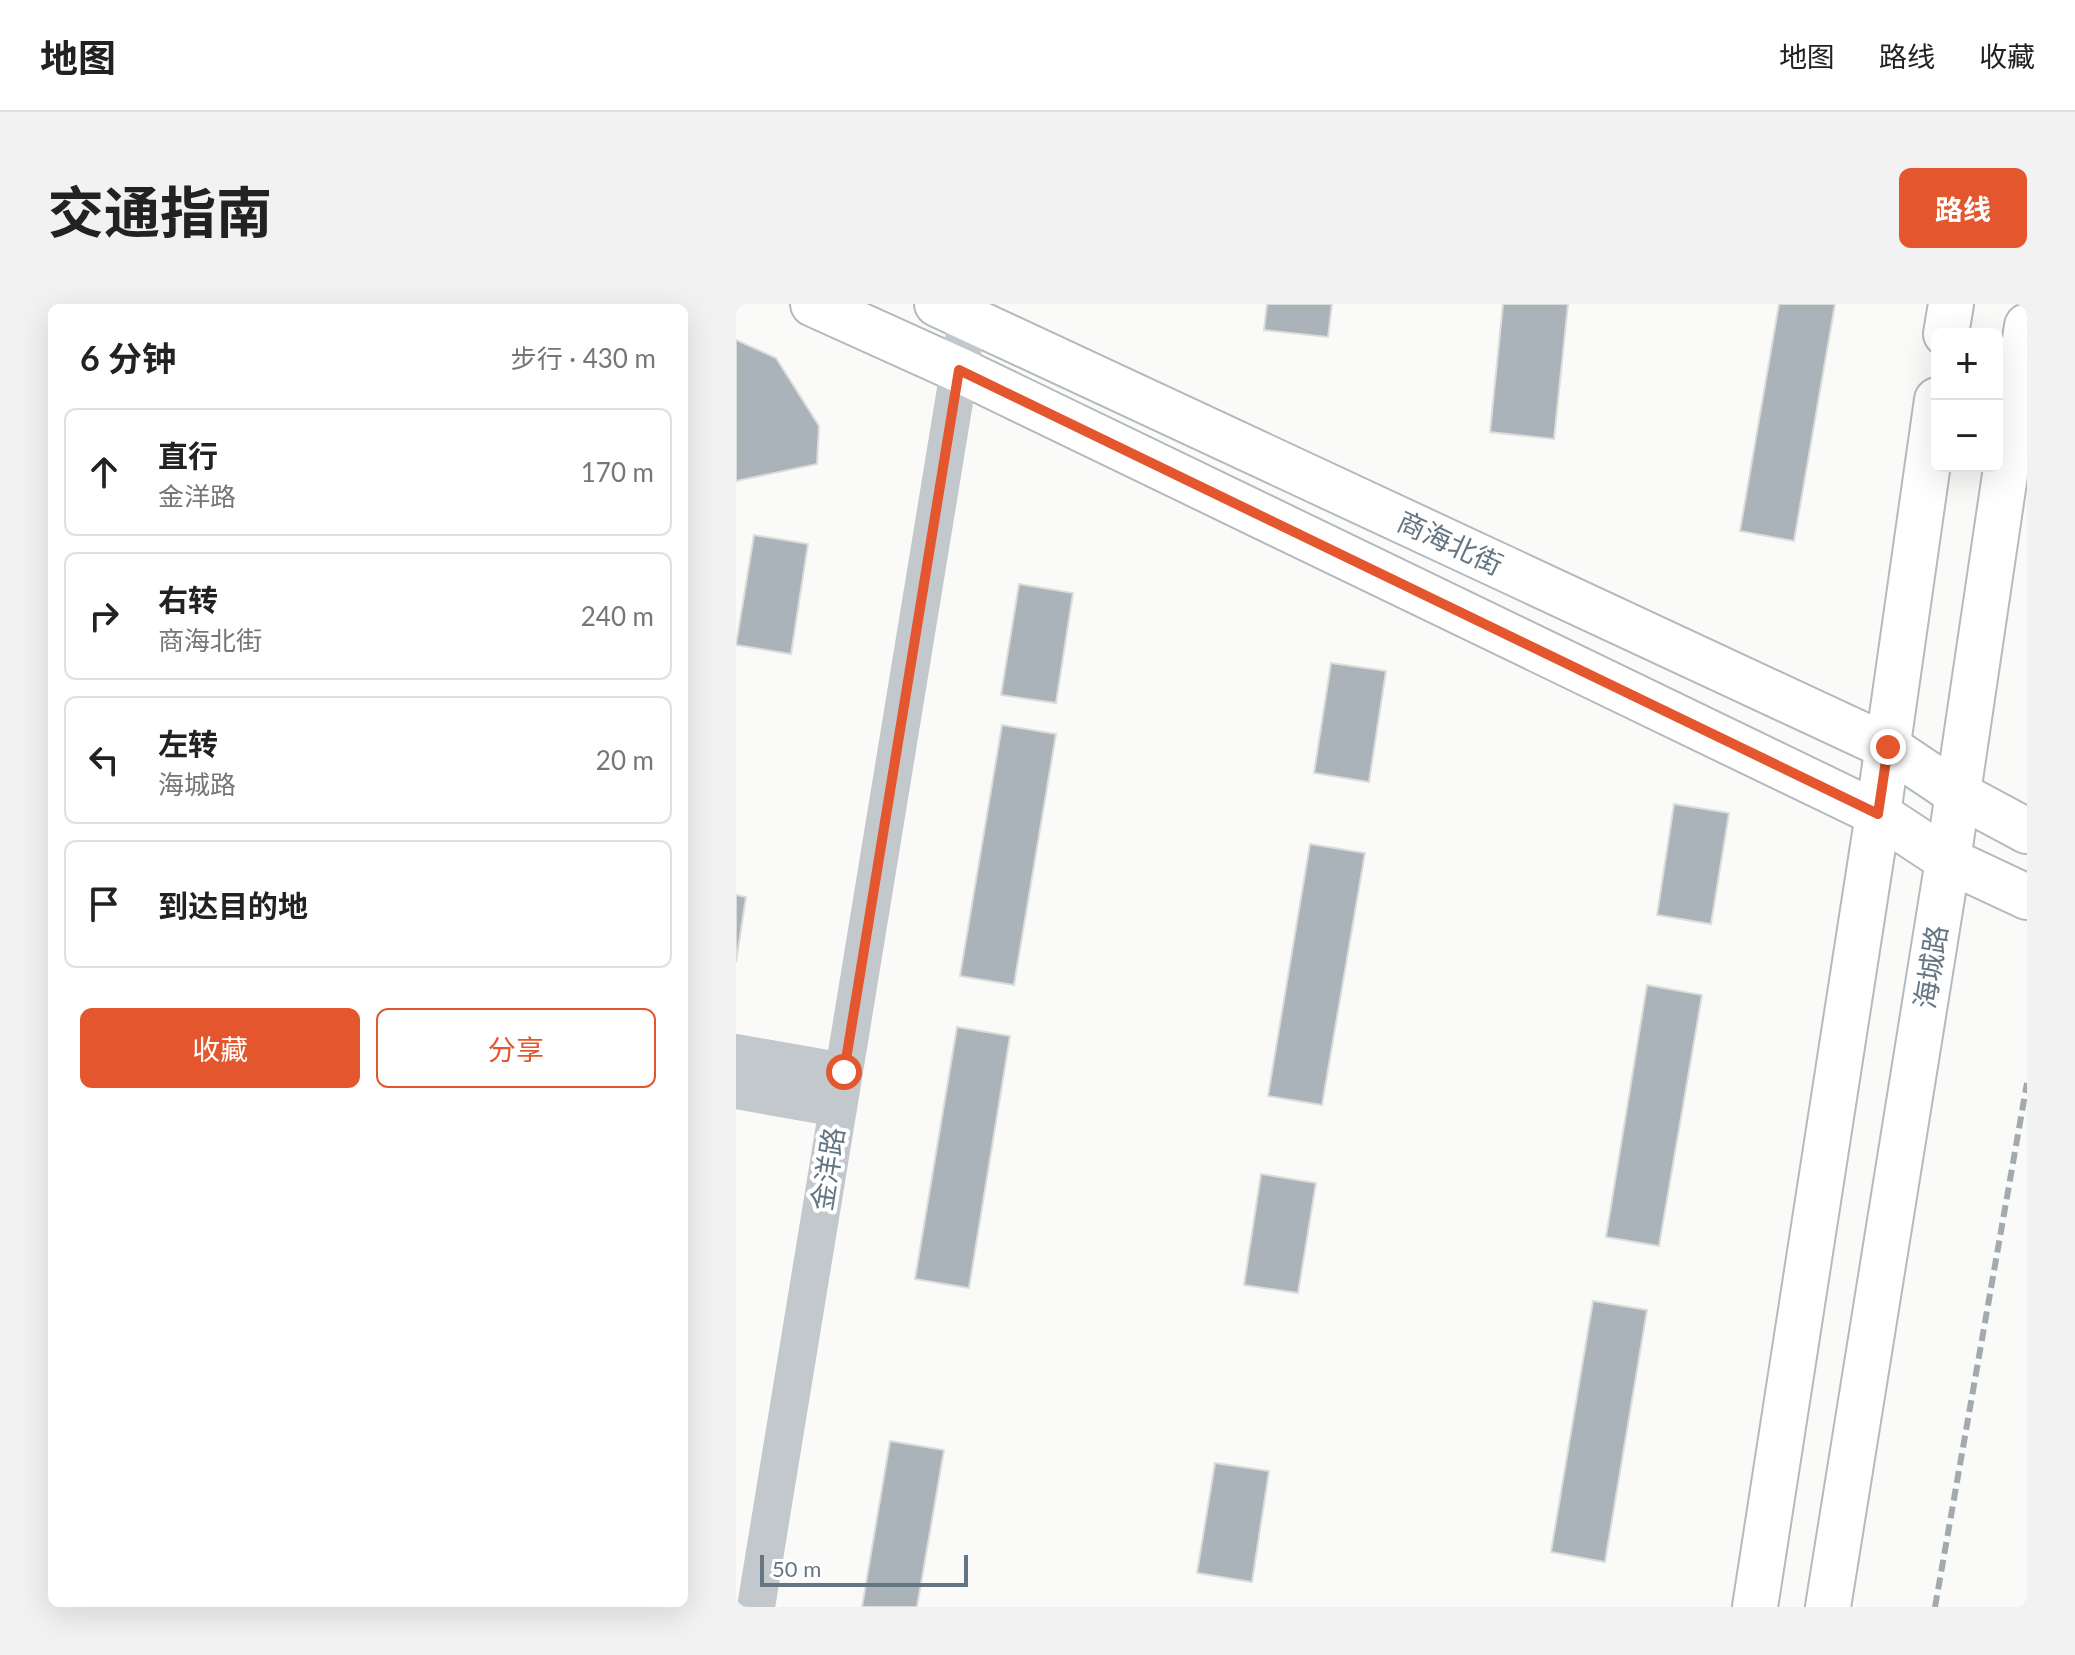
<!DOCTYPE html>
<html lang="zh">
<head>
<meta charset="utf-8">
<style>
	body { margin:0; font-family:Lato,"Noto Sans SC",sans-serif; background:#f2f2f2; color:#222 }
	.controls { position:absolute; right:24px; top:24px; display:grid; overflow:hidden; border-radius:12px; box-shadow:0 8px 32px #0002 }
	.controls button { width:72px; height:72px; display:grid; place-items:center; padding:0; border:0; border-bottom:2px solid #e0e0e0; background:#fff; color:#222; font:40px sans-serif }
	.scale { position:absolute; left:24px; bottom:20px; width:208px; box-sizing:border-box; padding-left:8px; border:4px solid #657683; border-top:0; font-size:22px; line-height:28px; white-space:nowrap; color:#657683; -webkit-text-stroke:6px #fff; paint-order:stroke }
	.stop { position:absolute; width:24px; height:24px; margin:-18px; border:6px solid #e4572e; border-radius:50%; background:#fff }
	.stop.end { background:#e4572e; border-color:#fff; box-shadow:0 2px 8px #0008 }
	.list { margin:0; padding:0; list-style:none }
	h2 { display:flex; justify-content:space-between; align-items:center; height:104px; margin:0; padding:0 32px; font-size:34px }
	h2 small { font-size:26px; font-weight:400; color:#767676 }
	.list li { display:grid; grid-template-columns:52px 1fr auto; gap:24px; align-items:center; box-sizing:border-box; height:128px; margin:0 16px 16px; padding:0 16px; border:2px solid #e0e0e0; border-radius:12px }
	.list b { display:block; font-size:30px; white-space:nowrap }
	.list p { margin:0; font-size:26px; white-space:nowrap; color:#767676 }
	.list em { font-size:26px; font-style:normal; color:#767676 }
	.actions { display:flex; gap:16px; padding:24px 32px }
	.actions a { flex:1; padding:18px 0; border:2px solid #e4572e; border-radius:12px; text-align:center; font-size:28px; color:#e4572e }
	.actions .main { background:#e4572e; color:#fff }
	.icon { flex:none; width:44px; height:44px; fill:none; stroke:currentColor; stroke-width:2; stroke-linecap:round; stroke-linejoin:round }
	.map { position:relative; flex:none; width:1291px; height:1303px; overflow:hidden; border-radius:12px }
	header { display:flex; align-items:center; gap:48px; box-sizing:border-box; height:112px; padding:0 40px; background:#fff; border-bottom:2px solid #e0e0e0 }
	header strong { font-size:38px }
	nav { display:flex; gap:44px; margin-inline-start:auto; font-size:28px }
	.intro { display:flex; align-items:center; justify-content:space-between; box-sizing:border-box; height:192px; padding:0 48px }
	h1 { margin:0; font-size:56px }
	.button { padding:20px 36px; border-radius:12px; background:#e4572e; color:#fff; font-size:28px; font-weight:700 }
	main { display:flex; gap:48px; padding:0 48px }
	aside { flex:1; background:#fff; border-radius:12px; box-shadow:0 8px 32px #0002 }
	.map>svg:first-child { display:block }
	.building { fill:#aab3b9; stroke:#dcdcda; stroke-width:2 }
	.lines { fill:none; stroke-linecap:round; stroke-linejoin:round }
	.secondary-casing { stroke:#b3babf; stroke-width:48 }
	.primary-casing { stroke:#b5babe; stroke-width:48 }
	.tertiary { stroke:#c3c8cc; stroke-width:38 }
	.secondary { stroke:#fff; stroke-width:44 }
	.primary { stroke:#fff; stroke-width:44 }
	.rail { stroke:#a2aab0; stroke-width:6; stroke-dasharray:12 6; stroke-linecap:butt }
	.route { stroke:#e4572e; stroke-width:10 }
	.labels { text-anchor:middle; stroke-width:8; stroke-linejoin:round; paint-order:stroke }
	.street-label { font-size:28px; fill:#657683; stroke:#fff }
</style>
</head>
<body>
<header>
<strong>地图</strong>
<nav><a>地图</a><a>路线</a><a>收藏</a></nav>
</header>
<div class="intro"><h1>交通指南</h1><a class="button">路线</a></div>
<main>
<aside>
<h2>6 分钟<small>步行 · 430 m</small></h2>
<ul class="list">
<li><svg class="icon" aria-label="ahead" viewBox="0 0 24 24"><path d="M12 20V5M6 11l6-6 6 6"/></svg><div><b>直行</b><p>金洋路</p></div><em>170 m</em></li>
<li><svg class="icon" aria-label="right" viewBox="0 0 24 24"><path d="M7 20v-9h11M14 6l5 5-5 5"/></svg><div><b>右转</b><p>商海北街</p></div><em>240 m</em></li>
<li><svg class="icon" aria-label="left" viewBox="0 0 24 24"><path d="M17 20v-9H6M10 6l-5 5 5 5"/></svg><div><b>左转</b><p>海城路</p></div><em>20 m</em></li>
<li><svg class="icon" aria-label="arrive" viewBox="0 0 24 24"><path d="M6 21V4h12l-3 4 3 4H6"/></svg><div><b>到达目的地</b></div></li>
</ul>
<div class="actions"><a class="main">收藏</a><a>分享</a></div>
</aside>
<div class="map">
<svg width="1291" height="1303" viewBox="0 0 1291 1303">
	<rect width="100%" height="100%" fill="#fafaf8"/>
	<path class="building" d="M 531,0 L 596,0 L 592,33 L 528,26 Z
		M 767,0 L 832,0 L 818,135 L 754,128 Z
		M 1043,0 L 1099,0 L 1058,237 L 1004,227 Z
		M 0,36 L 40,54 L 83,122 L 81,160 L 0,177 Z
		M 18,231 L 72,240 L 55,350 L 0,341 Z
		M 283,280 L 337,289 L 320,399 L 265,391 Z
		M 595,359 L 650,367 L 633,478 L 578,469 Z
		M 266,421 L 320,430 L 278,681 L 224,672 Z
		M 938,500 L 993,509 L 975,620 L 921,611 Z
		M 574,540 L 629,549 L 586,801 L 532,792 Z
		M 0,591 L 10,593 L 0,658 Z
		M 911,681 L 966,691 L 923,942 L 870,933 Z
		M 221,723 L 274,732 L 233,984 L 179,975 Z
		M 525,870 L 580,879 L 562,989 L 508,981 Z
		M 857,997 L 911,1006 L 869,1258 L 815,1248 Z
		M 154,1137 L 208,1146 L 181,1303 L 126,1303 Z
		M 479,1159 L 533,1167 L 516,1278 L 461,1269 Z"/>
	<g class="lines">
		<g class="secondary-casing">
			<path id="secondary" d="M 77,0 L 223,66 L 1142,510 L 1212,556 L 1291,593
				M 201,0 L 1152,443 L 1222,490 L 1291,527"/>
		</g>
		<g class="primary-casing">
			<path id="primary" d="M 1210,30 L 1215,0
				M 1019,1303 L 1142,510 L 1201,96
				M 1092,1303 L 1212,556 L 1291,22"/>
		</g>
		<path class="tertiary" d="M 0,749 L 108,768
			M 0,786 L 102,804
			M 20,1303 L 234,0"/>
		<use href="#secondary" class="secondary"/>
		<use href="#primary" class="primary"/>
		<path class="rail" d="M 1199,1303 L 1291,779"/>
	</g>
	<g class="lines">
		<path class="route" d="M 108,768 L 223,66 L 1142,510 L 1152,443"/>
	</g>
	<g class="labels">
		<g class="street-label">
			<text transform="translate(714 239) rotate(25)" y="10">商海北街</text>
			<text transform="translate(1195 663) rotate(-81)" y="10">海城路</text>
			<text transform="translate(92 865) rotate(-81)" y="10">金洋路</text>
		</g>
	</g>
</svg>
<div class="controls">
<button>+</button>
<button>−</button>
</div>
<div class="scale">50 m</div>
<div class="stop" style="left:108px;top:768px"></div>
<div class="stop end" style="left:1152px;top:443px"></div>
</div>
</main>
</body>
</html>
